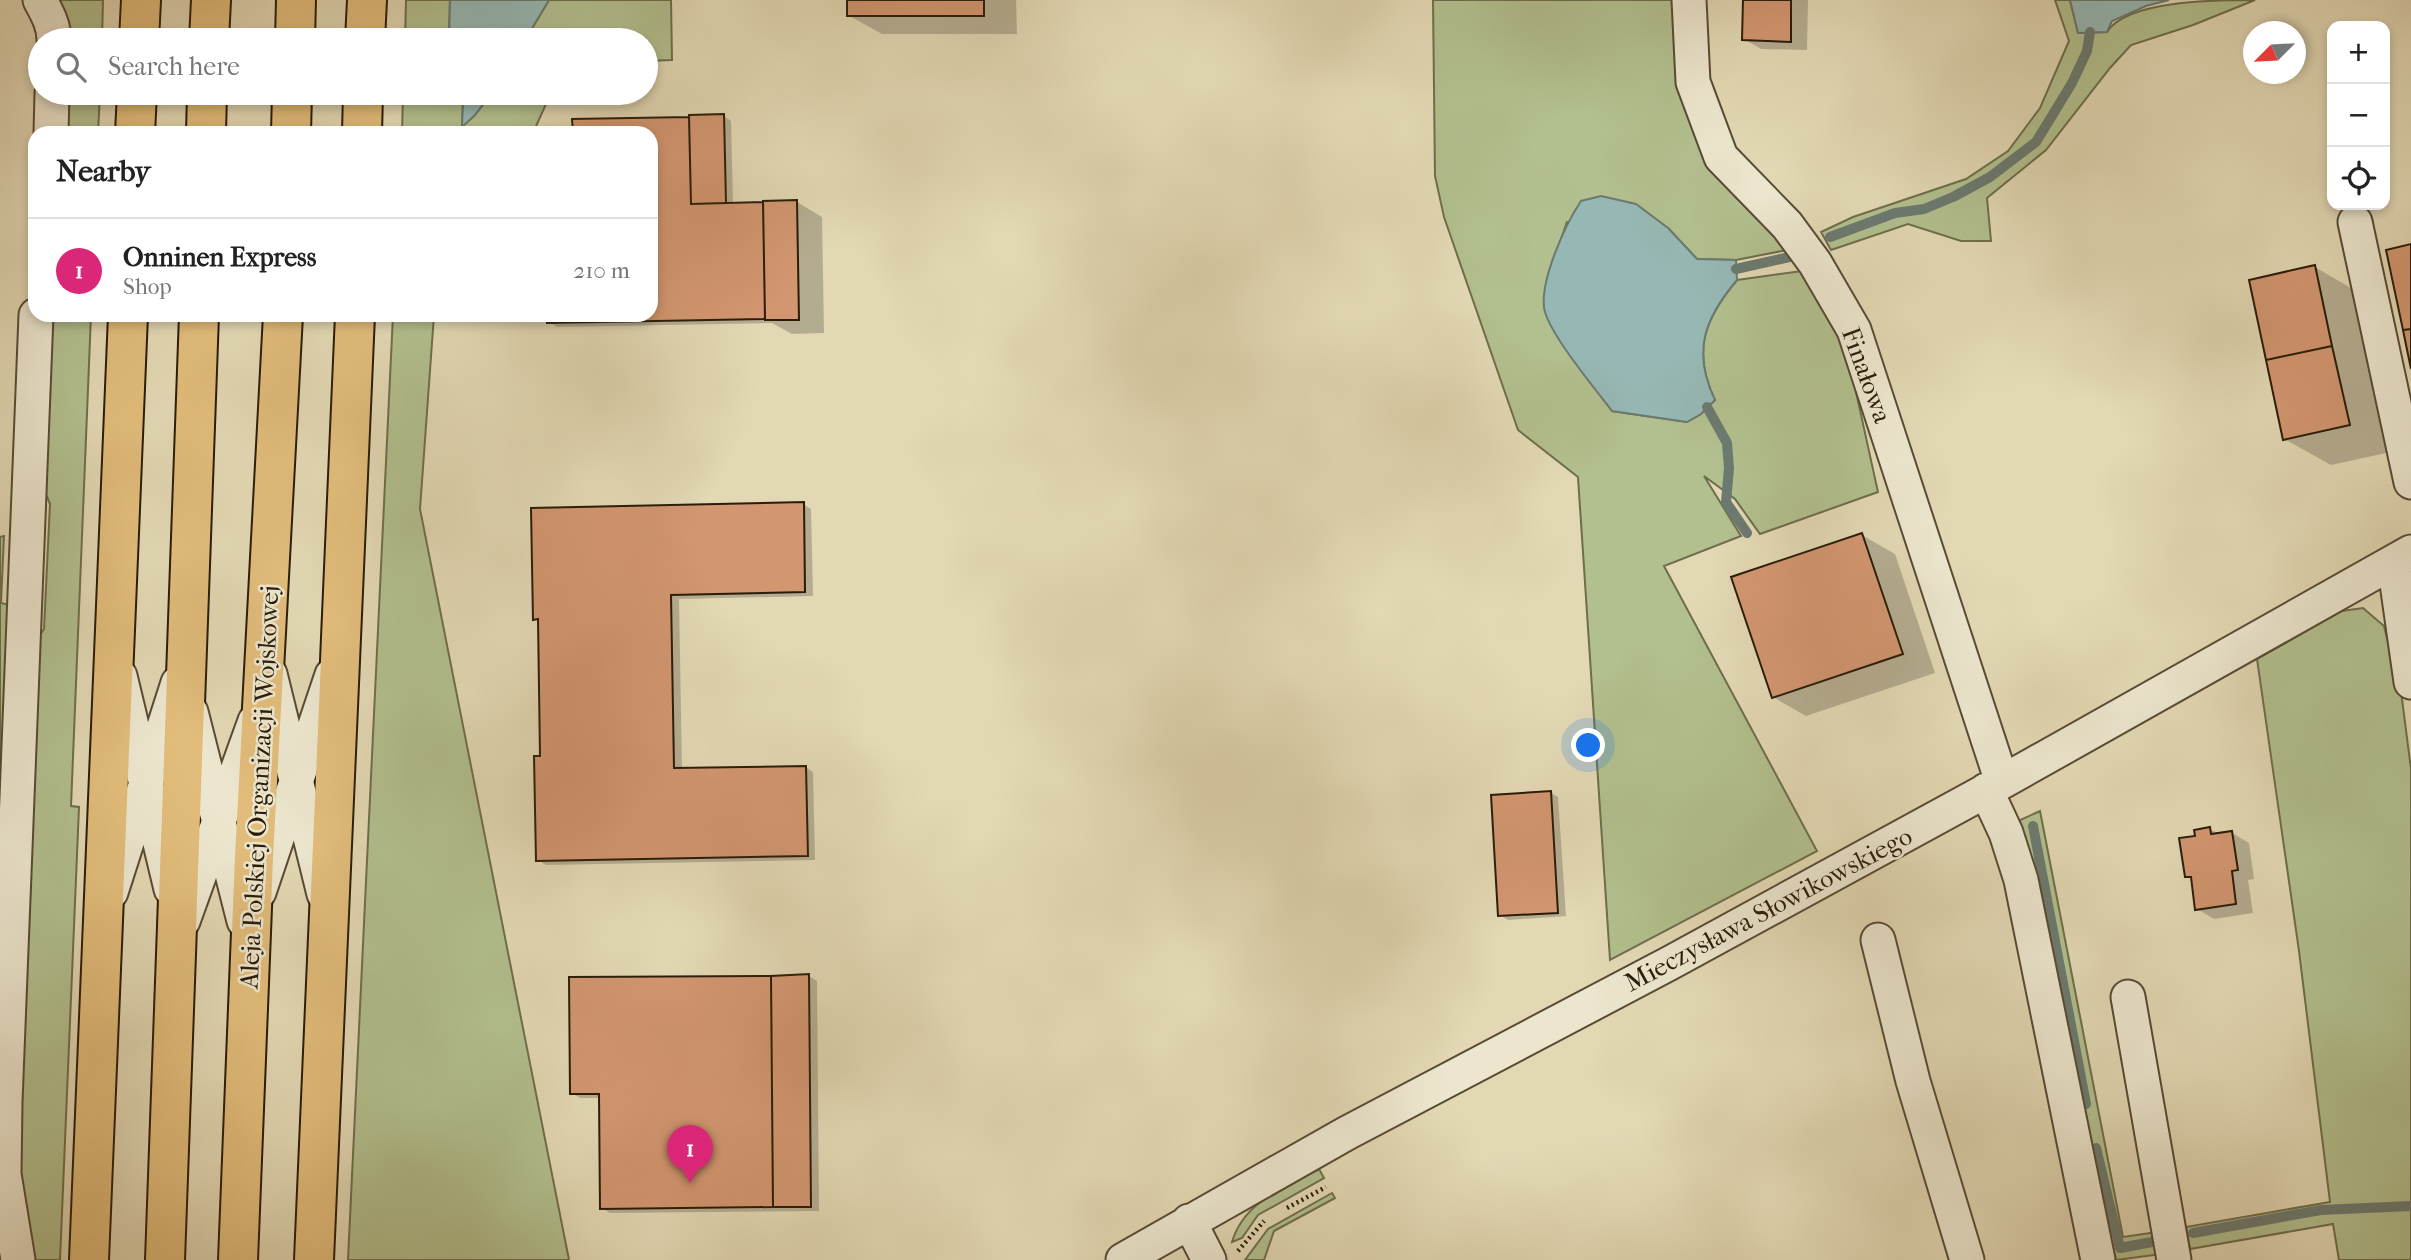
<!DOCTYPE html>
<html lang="en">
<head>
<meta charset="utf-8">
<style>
	body { margin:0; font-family:"IM FELL French Canon",serif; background:#f2f2f2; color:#222 }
	.controls { position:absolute; right:21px; top:21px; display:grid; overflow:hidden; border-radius:14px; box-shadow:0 4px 10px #0003 }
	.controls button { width:63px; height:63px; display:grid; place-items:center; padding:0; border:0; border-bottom:2px solid #e0e0e0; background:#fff; color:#222; font:35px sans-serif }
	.compass { position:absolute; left:2243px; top:21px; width:63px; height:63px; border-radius:50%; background:#fff; box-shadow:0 4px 10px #0003; rotate:246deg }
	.you { position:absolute; left:1589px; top:746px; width:24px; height:24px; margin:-18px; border:5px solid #fff; border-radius:50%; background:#1a73e8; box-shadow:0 0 0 10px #1a73e833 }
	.badge { display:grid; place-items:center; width:46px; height:46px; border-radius:50%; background:#db2777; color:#fff; font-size:23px; font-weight:700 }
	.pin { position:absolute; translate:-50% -58px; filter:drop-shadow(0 2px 4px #0008) }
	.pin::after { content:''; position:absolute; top:37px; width:24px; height:21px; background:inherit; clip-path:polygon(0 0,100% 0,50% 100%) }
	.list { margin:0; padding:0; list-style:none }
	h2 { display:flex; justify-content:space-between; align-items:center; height:91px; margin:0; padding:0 28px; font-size:30px }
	h2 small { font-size:23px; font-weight:400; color:#767676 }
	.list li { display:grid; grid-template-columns:46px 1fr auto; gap:21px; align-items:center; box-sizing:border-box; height:105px; padding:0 28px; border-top:2px solid #e0e0e0 }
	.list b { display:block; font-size:26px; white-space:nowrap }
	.list p { margin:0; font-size:23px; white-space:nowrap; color:#767676 }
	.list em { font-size:23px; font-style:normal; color:#767676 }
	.icon { flex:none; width:38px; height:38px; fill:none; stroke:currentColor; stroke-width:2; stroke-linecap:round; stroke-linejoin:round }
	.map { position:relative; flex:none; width:2411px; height:1260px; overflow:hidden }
	.search { position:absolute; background:#fff; box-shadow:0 4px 10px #0003; left:28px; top:28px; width:630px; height:77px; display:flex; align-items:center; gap:18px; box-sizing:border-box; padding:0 24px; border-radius:38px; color:#767676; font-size:26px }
	.panel { position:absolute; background:#fff; box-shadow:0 4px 10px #0003; left:28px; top:126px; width:630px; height:196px; border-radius:21px }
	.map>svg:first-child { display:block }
	.green { fill:#b2bf8e; stroke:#6e6e4c; stroke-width:2 }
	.water { fill:#96b8b4; stroke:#6b7a70; stroke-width:2 }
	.shadow { fill:#0003 }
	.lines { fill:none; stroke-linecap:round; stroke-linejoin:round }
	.stream { stroke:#6b7a70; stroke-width:10 }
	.building { fill:#d29670; stroke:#2a1c09; stroke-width:2 }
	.minor-casing { stroke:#584b34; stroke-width:37 }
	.highway-casing { stroke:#2a1c09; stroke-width:42 }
	.path { stroke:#2a1c09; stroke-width:4.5; stroke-dasharray:2 3.5; stroke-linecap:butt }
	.minor { stroke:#ece6ce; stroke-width:33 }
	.highway { stroke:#e1bc7a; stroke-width:38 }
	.labels { text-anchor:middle; stroke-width:5; stroke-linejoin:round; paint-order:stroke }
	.street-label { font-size:26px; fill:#2a1c09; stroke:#ece6ce }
</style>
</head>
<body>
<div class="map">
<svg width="2411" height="1260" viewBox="0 0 2411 1260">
	<rect width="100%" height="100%" fill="#e2d8b4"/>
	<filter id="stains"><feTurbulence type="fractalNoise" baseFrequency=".00286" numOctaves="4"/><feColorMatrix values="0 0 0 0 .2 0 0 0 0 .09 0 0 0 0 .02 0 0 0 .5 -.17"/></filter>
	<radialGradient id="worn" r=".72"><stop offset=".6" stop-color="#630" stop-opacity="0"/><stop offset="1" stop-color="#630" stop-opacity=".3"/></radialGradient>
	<path class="green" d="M 58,0 L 103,0 L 102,40 L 68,40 L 69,22 Z
		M 406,0 L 450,0 L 449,40 L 405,40 Z
		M 549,0 L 671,0 L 672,60 L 646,61 L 646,40 L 525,40 Z
		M 1433,0 L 1680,0 L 1688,115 L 1787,250 L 1736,260 L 1697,259 L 1668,228 L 1567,222 L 1548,276 L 1544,308 L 1612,411 L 1687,422 L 1701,414 L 1715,400 C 1692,352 1704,319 1737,280 L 1809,270 L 1847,351 L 1878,492 L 1760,534 L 1735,499 L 1704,476 L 1741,536 L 1664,566 L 1817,851 L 1610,960 L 1578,477 L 1518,430 L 1444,217 L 1435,176 Z
		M 2055,0 L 2070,0 L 2078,33 L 2107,32 C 2127,0 2216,0 2255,0 L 2193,25 L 2131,45 L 2110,68 L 2046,150 L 1987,198 L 1991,241 L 1961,241 L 1908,224 L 1831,250 L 1821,232 L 1853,217 L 1966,179 L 2008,151 L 2040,108 L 2069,41 Z
		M 67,93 L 100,93 L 98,133 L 67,133 Z
		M 403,93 L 450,93 L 450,102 L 463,102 L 462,126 L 474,116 L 492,93 L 551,93 L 533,133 L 402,133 Z
		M 44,315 L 91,315 L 71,806 L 79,807 L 60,1260 L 26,1260 L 14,1144 L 30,650 L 44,629 L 50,504 L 37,473 Z
		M 393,315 L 434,315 L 420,509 L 569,1260 L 348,1260 Z
		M 4,536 L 1,603 L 10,605 L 0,1018 L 0,537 Z
		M 2363,608 L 2384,626 L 2402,699 L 2411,769 L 2411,1260 L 2339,1260 L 2333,1224 L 2190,1249 L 2186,1227 L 2330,1202 L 2299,951 L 2257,659 L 2342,611 Z
		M 2040,811 L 2123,1237 L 2158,1232 L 2162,1254 L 2116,1260 L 2077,1098 L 2018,821 Z
		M 1319,1169 L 1324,1178 L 1258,1215 L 1242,1238 L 1232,1242 C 1244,1201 1284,1188 1319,1169 Z
		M 1332,1193 L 1335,1198 L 1274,1231 L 1264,1260 L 1245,1260 L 1268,1229 Z"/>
	<path class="water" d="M 450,0 L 549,0 L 525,40 L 449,40 Z
		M 2070,0 L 2169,0 L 2146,6 L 2112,21 L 2107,32 L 2078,33 Z
		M 450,93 L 492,93 L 474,116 L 462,127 L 463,103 L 450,102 Z
		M 1601,196 L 1636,204 L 1668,228 L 1697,259 L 1736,260 L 1737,280 C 1704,319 1692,352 1715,400 L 1701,414 L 1687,422 L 1612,411 C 1596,390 1546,330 1544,307 C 1541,278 1565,225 1581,201 Z"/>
	<path class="shadow" d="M 848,0 L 1016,0 L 1017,34 L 882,34 L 848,15 Z
		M 1745,0 L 1808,0 L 1807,50 L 1761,49 L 1744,39 Z
		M 724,116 L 731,121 L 733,204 L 797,202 L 822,217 L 824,333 L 792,334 L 772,323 L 557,327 L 549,322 L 549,315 L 651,315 L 651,133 L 574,133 L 574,121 Z
		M 2315,267 L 2361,294 L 2395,451 L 2331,465 L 2284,439 Z
		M 803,504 L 811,509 L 813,596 L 679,599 L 682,769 L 805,767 L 813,772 L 815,860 L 546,865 L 538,860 L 542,758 L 540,622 L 535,619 Z
		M 1862,535 L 1895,554 L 1935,673 L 1806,716 L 1773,697 Z
		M 1551,793 L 1558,797 L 1566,916 L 1508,920 L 1500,915 Z
		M 2210,829 L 2219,834 L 2232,833 L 2249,843 L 2254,879 L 2248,880 L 2253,913 L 2214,919 L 2197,909 L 2193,880 L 2187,876 L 2197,837 Z
		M 809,976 L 817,981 L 819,1211 L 610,1213 L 602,1208 L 601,1098 L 580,1098 L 572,1093 Z"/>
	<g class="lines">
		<path class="stream" d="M 1830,237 L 1895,213 L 1924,209 L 1953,197 L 1990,177 L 2036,142 L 2072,83 L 2087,51 L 2090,32
			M 1736,269 L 1794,256
			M 1707,407 L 1727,443 L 1729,468 L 1726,502 L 1747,533
			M 2033,826 L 2086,1104
			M 2096,1148 L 2120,1248 L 2157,1241
			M 2193,1233 L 2321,1210 L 2411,1206"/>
	</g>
	<path class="building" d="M 847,0 L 984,0 L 984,16 L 847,16 Z
		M 1743,0 L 1791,0 L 1791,42 L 1742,40 Z
		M 724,114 L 726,203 L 691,204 L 689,115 Z
		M 689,117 L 691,204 L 763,202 L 765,319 L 547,323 L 547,315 L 651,315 L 651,133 L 573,133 L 572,119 Z
		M 797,200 L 799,320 L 765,320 L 763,201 Z
		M 2411,244 L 2411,329 L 2403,330 L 2386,250 Z
		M 2315,265 L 2332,346 L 2266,360 L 2249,280 Z
		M 2411,329 L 2411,369 L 2403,330 Z
		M 2332,346 L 2350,425 L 2283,440 L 2266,360 Z
		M 804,502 L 805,592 L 671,595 L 674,768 L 806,766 L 808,856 L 536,861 L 534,756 L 540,756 L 538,619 L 533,620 L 531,508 Z
		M 1862,533 L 1903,654 L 1772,698 L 1731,577 Z
		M 1551,791 L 1558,913 L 1498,916 L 1491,795 Z
		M 2210,827 L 2211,834 L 2232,831 L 2238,870 L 2232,871 L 2236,904 L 2195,910 L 2191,877 L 2185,877 L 2179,838 L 2195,836 L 2194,830 Z
		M 809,974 L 811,1207 L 773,1207 L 771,976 Z
		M 771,976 L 773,1207 L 600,1209 L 599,1094 L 570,1094 L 569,977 Z"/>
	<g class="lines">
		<g class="minor-casing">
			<path id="minor" d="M 40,0 C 47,13 54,25 54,40
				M 1689,0 L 1693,82 L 1721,157 L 1787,225 L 1815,263 L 1854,330 L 2002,782
				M 51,133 L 52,93
				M 2355,222 L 2411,482
				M 2394,562 L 2411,682
				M 270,674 L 324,894
				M 120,676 L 171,889
				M 191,712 L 244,921
				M 1986,790 L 2006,833 L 2021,880 L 2098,1260
				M 111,892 L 178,683
				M 259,892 L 332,675
				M 183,921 L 255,721
				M 1878,940 L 1913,1081 L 1967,1260
				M 2128,997 L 2174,1260
				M 1189,1221 L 1209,1260
				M 18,1260 L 4,1174 L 5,1102 L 36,315
				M 1123,1260 L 1347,1133 L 1670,963 L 2002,782 L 2411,552"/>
		</g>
		<g class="highway-casing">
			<path id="highway" d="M 139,40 L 141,0
				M 209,40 L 211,0
				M 295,40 L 296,0
				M 365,40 L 367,0
				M 135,133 L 137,93
				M 206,133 L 207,93
				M 291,133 L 292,93
				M 362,133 L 363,93
				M 89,1260 L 128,315
				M 165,1260 L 199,315
				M 238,1260 L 254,857 L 283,315
				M 314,1260 L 355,315"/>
		</g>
		<path class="path" d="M 1287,1208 L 1326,1187
			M 1238,1251 L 1264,1221"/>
		<use href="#minor" class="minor"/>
		<use href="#highway" class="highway"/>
	</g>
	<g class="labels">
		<g class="street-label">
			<text transform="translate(1867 375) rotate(70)" y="9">Finałowa</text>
			<text transform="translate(259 787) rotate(-87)" y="9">Aleja Polskiej Organizacji Wojskowej</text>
			<text transform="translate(1768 909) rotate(-28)" y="9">Mieczysława Słowikowskiego</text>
		</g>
	</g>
	<rect width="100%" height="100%" filter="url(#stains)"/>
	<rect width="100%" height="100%" fill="url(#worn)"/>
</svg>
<div class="controls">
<button>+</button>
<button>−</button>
<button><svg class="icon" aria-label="locate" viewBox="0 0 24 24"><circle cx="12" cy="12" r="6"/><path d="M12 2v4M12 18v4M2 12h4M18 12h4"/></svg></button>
</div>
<svg class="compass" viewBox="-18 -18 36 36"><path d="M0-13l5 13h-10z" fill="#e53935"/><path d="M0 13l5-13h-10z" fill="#767676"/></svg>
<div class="you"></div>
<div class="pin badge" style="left:690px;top:1183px">1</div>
<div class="search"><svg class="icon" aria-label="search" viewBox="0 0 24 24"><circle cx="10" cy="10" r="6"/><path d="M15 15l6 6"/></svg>Search here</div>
<section class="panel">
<h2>Nearby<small></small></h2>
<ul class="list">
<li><span class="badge">1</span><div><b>Onninen Express</b><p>Shop</p></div><em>210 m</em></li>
</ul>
</section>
</div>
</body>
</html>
